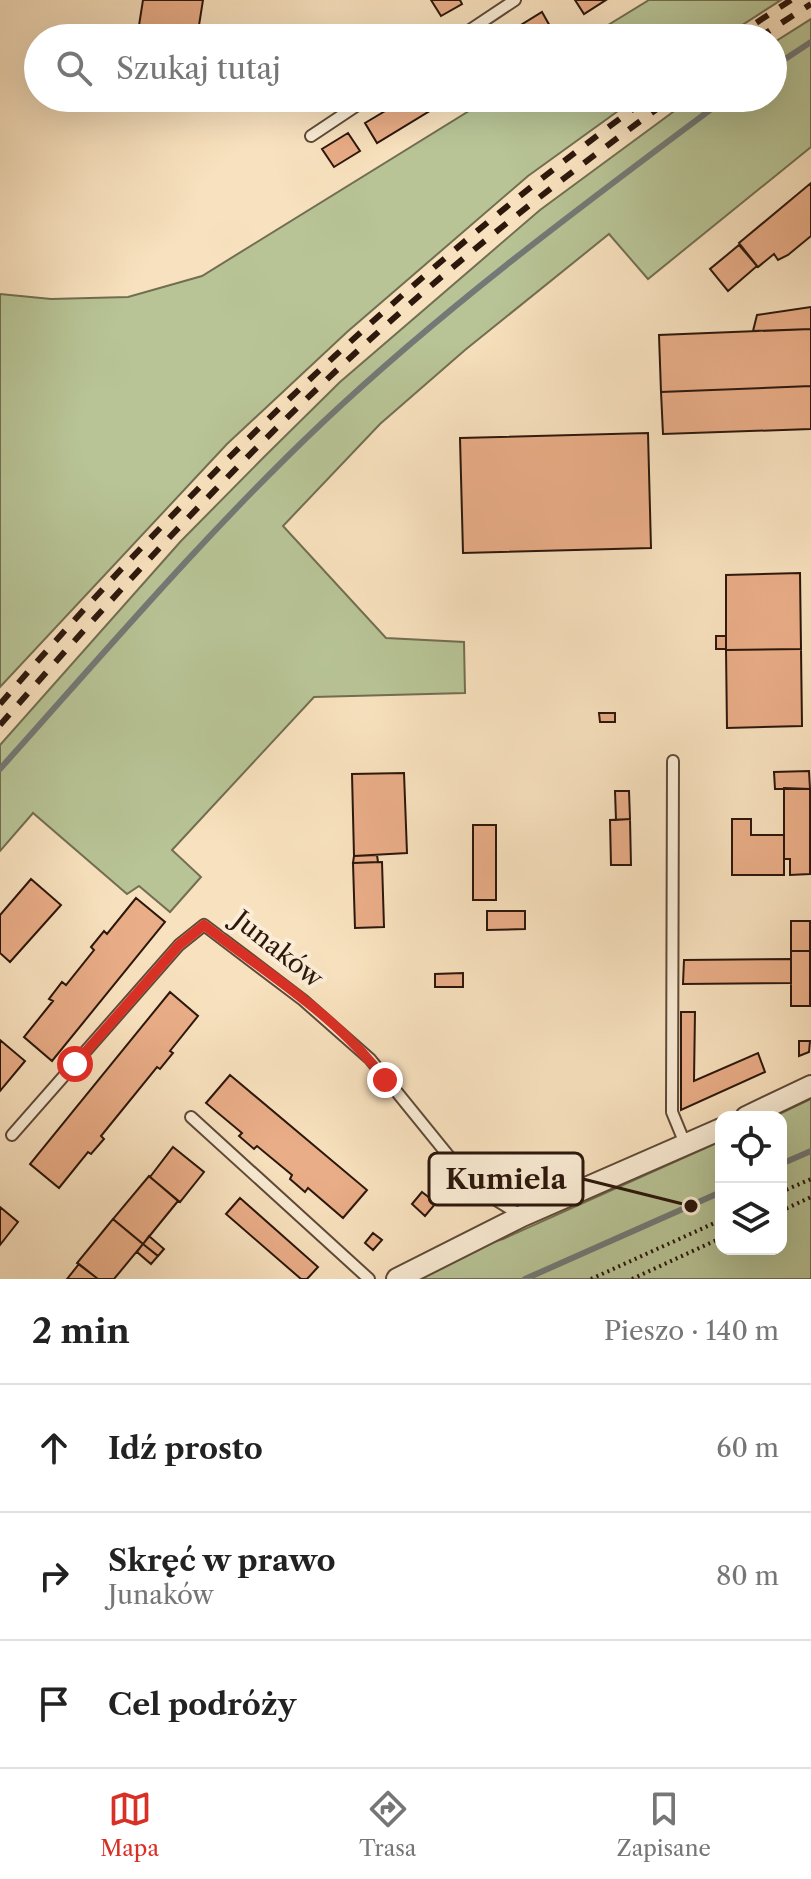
<!DOCTYPE html>
<html lang="pl">
<head>
<meta charset="utf-8">
<style>
	body { margin:0; font-family:"Libre Caslon Text",serif; background:#f6f6f6; color:#222 }
	.controls { position:absolute; right:24px; bottom:24px; display:grid; overflow:hidden; border-radius:16px; box-shadow:0 8px 32px #0002 }
	.controls button { width:72px; height:72px; display:grid; place-items:center; padding:0; border:0; border-bottom:2px solid #e0e0e0; background:#fff; color:#222; font:40px sans-serif }
	.stop { position:absolute; width:24px; height:24px; margin:-18px; border:6px solid #d93025; border-radius:50%; background:#fff }
	.stop.end { background:#d93025; border-color:#fff; box-shadow:0 2px 8px #0008 }
	.list { margin:0; padding:0; list-style:none }
	h2 { display:flex; justify-content:space-between; align-items:center; height:104px; margin:0; padding:0 32px; font-size:34px }
	h2 small { font-size:26px; font-weight:400; color:#767676 }
	.list li { display:grid; grid-template-columns:52px 1fr auto; gap:24px; align-items:center; box-sizing:border-box; height:128px; padding:0 32px; border-top:2px solid #e0e0e0 }
	.list b { display:block; font-size:30px; white-space:nowrap }
	.list p { margin:0; font-size:26px; white-space:nowrap; color:#767676 }
	.list em { font-size:26px; font-style:normal; color:#767676 }
	.icon { flex:none; width:44px; height:44px; fill:none; stroke:currentColor; stroke-width:2; stroke-linecap:round; stroke-linejoin:round }
	.map { position:relative; flex:none; width:811px; height:1279px; overflow:hidden }
	.search { position:absolute; background:#fff; box-shadow:0 8px 32px #0002; left:24px; right:24px; top:24px; height:88px; display:flex; align-items:center; gap:20px; box-sizing:border-box; padding:0 28px; border-radius:44px; color:#767676; font-size:30px }
	.sheet { height:488px; background:#fff }
	nav { display:flex; justify-content:space-around; align-items:center; box-sizing:border-box; height:112px; border-top:2px solid #e0e0e0; background:#fff; font-size:22px; color:#767676 }
	nav a { display:grid; justify-items:center; gap:4px }
	nav .on { color:#d93025 }
	.map>svg:first-child { display:block }
	.green { fill:#b8c496; stroke:#726e51; stroke-width:2 }
	.lines { fill:none; stroke-linecap:round; stroke-linejoin:round }
	.stream { stroke:#737976; stroke-width:6 }
	.building { fill:#e9ad87; stroke:#2c170c; stroke-width:2 }
	.service-casing { stroke:#5f4a38; stroke-width:14 }
	.minor-casing { stroke:#5f4a38; stroke-width:24 }
	.path { stroke:#2c170c; stroke-width:4; stroke-dasharray:2 4; stroke-linecap:butt }
	.service { stroke:#faecd5; stroke-width:10 }
	.minor { stroke:#faecd5; stroke-width:20 }
	.rail { stroke:#2c170c; stroke-width:6; stroke-dasharray:14 14; stroke-linecap:butt }
	.route { stroke:#d93025; stroke-width:10 }
	.labels { text-anchor:middle; stroke-width:8; stroke-linejoin:round; paint-order:stroke }
	.street-label { font-size:26px; fill:#2c170c; stroke:#faecd5 }
	.leader { fill:none; stroke:#2c170c; stroke-width:3 }
	.callout-dot { fill:#2c170c; stroke:#faecd5; stroke-width:3 }
	.callout { fill:#faecd5; stroke:#2c170c; stroke-width:3 }
	.callout-label { font-size:28px; text-anchor:middle; font-weight:bold; fill:#2c170c }
</style>
</head>
<body>
<div class="map">
<svg width="811" height="1279" viewBox="0 0 811 1279">
	<rect width="100%" height="100%" fill="#f8e1be"/>
	<filter id="stains"><feTurbulence type="fractalNoise" baseFrequency=".0025" numOctaves="4"/><feColorMatrix values="0 0 0 0 .2 0 0 0 0 .09 0 0 0 0 .02 0 0 0 .5 -.17"/></filter>
	<radialGradient id="worn" r=".72"><stop offset=".6" stop-color="#630" stop-opacity="0"/><stop offset="1" stop-color="#630" stop-opacity=".3"/></radialGradient>
	<path class="green" d="M 649,0 L 781,0 L 722,38 L 587,38 Z
		M 811,19 L 811,147 L 648,279 L 609,234 L 465,350 L 380,424 L 283,526 L 386,638 L 464,642 L 465,693 L 314,697 L 172,850 L 201,877 L 170,912 L 139,886 L 127,894 L 33,813 L 0,851 L 0,745 L 181,541 L 263,458 L 340,382 L 540,210 L 692,98 L 773,98 L 773,43 Z
		M 490,98 L 636,98 L 528,176 L 347,332 L 227,444 L 0,687 L 0,294 L 51,299 L 128,297 L 202,276 Z
		M 811,1099 L 811,1279 L 415,1279 L 482,1245 L 503,1239 L 721,1141 L 721,1249 L 781,1249 L 781,1117 L 773,1117 Z"/>
	<g class="lines">
		<path class="stream" d="M 773,67 L 811,42
			M 0,769 C 105,652 207,532 321,424 C 447,305 587,202 726,98
			M 781,1164 L 811,1151
			M 525,1279 L 721,1192"/>
	</g>
	<path class="building" d="M 143,0 L 203,0 L 197,38 L 137,38 Z
		M 431,0 L 460,0 L 462,4 L 441,16 Z
		M 575,0 L 606,0 L 584,14 Z
		M 542,12 L 551,28 L 535,38 L 511,38 L 508,33 Z
		M 407,98 L 451,98 L 377,143 L 365,123 Z
		M 348,133 L 360,151 L 334,167 L 322,149 Z
		M 811,183 L 811,236 L 788,255 L 778,260 L 774,254 L 758,267 L 739,243 Z
		M 739,245 L 757,266 L 728,291 L 710,269 Z
		M 811,307 L 811,329 L 753,331 L 757,315 Z
		M 811,329 L 811,386 L 661,392 L 659,335 Z
		M 811,386 L 811,429 L 663,434 L 661,392 Z
		M 648,433 L 651,548 L 463,553 L 460,438 Z
		M 800,573 L 801,649 L 726,650 L 726,575 Z
		M 716,636 L 726,636 L 726,649 L 716,649 Z
		M 801,649 L 802,726 L 727,728 L 726,650 Z
		M 599,713 L 615,713 L 615,722 L 600,722 Z
		M 809,771 L 810,789 L 775,789 L 774,772 Z
		M 404,773 L 407,853 L 354,856 L 352,774 Z
		M 784,788 L 810,789 L 810,874 L 790,875 L 790,859 L 784,859 Z
		M 615,791 L 629,791 L 630,819 L 616,820 Z
		M 630,819 L 631,865 L 611,865 L 610,820 Z
		M 732,819 L 751,819 L 751,835 L 784,835 L 784,875 L 732,875 Z
		M 473,825 L 496,825 L 496,900 L 473,900 Z
		M 377,855 L 378,862 L 353,863 L 354,856 Z
		M 382,862 L 384,927 L 355,928 L 353,863 Z
		M 31,879 L 61,905 L 10,962 L 0,953 L 0,915 Z
		M 136,898 L 165,922 L 52,1061 L 24,1037 L 53,1001 L 49,999 L 62,982 L 66,985 L 94,950 L 91,947 L 104,931 L 107,934 Z
		M 487,911 L 525,911 L 525,929 L 487,930 Z
		M 791,921 L 810,921 L 810,951 L 791,951 Z
		M 791,951 L 810,951 L 810,1006 L 791,1006 Z
		M 791,959 L 791,983 L 683,984 L 684,960 Z
		M 463,973 L 463,987 L 435,987 L 435,974 Z
		M 170,992 L 198,1016 L 170,1051 L 173,1053 L 160,1069 L 157,1067 L 101,1136 L 104,1139 L 91,1154 L 88,1152 L 59,1188 L 30,1164 Z
		M 681,1012 L 695,1012 L 694,1081 L 758,1053 L 765,1072 L 681,1110 Z
		M 0,1040 L 25,1061 L 0,1091 Z
		M 799,1041 L 810,1041 L 809,1052 L 799,1056 Z
		M 230,1075 L 367,1190 L 343,1218 L 308,1188 L 305,1192 L 290,1179 L 292,1175 L 257,1146 L 254,1149 L 239,1136 L 242,1133 L 206,1103 Z
		M 173,1147 L 204,1172 L 180,1202 L 150,1177 Z
		M 149,1176 L 178,1201 L 143,1244 L 113,1219 Z
		M 422,1192 L 436,1203 L 425,1216 L 412,1204 Z
		M 240,1198 L 318,1267 L 307,1279 L 301,1279 L 226,1214 Z
		M 0,1207 L 18,1222 L 0,1245 Z
		M 113,1219 L 143,1244 L 114,1279 L 98,1279 L 77,1263 Z
		M 373,1233 L 382,1240 L 373,1250 L 365,1243 Z
		M 149,1236 L 164,1249 L 158,1256 L 143,1244 Z
		M 143,1244 L 158,1256 L 151,1264 L 137,1252 Z
		M 79,1264 L 98,1279 L 67,1279 Z"/>
	<g class="lines">
		<g class="service-casing">
			<path id="service" d="M 458,38 L 515,0
				M 311,136 L 368,98
				M 673,761 L 672,1112 L 686,1146
				M 191,1117 L 369,1279
				M 12,1135 L 179,945 L 204,925 L 303,1000 L 370,1059 L 473,1186 L 522,1216"/>
		</g>
		<g class="minor-casing">
			<path id="minor" d="M 746,1117 L 811,1086
				M 397,1279 L 522,1216 L 721,1129"/>
		</g>
		<path class="path" d="M 781,1192 L 811,1179
			M 781,1211 L 811,1197
			M 591,1279 L 721,1220
			M 632,1279 L 721,1238"/>
		<use href="#service" class="service"/>
		<use href="#minor" class="minor"/>
		<path class="rail" d="M 733,38 L 791,0
			M 758,38 L 811,4
			M 0,704 C 195,479 407,273 648,98
			M 0,725 C 131,575 268,427 419,296 C 500,226 585,161 672,98"/>
	</g>
	<g class="lines">
		<path class="route" d="M 75,1064 L 179,945 L 204,925 C 265,972 339,1017 385,1080"/>
	</g>
	<g class="labels">
		<g class="street-label">
			<text transform="translate(278 949) rotate(38)" y="9">Junaków</text>
		</g>
	</g>
	<path class="leader" d="M691 1206L583 1179"/>
	<circle class="callout-dot" cx="691" cy="1206" r="8"/>
	<rect class="callout" x="429" y="1153" width="154" height="52" rx="8"/>
	<g class="callout-label">
		<text x="506" y="1189">Kumiela</text>
	</g>
	<rect width="100%" height="100%" filter="url(#stains)"/>
	<rect width="100%" height="100%" fill="url(#worn)"/>
</svg>
<div class="controls">
<button><svg class="icon" aria-label="locate" viewBox="0 0 24 24"><circle cx="12" cy="12" r="6"/><path d="M12 2v4M12 18v4M2 12h4M18 12h4"/></svg></button>
<button><svg class="icon" aria-label="layers" viewBox="0 0 24 24"><path d="M12 4l9 5-9 5-9-5zM3 14l9 5 9-5"/></svg></button>
</div>
<div class="stop" style="left:75px;top:1064px"></div>
<div class="stop end" style="left:385px;top:1080px"></div>
<div class="search"><svg class="icon" aria-label="search" viewBox="0 0 24 24"><circle cx="10" cy="10" r="6"/><path d="M15 15l6 6"/></svg>Szukaj tutaj</div>
</div>
<section class="sheet">
<h2>2 min<small>Pieszo · 140 m</small></h2>
<ul class="list">
<li><svg class="icon" aria-label="ahead" viewBox="0 0 24 24"><path d="M12 20V5M6 11l6-6 6 6"/></svg><div><b>Idź prosto</b></div><em>60 m</em></li>
<li><svg class="icon" aria-label="right" viewBox="0 0 24 24"><path d="M7 20v-9h11M14 6l5 5-5 5"/></svg><div><b>Skręć w prawo</b><p>Junaków</p></div><em>80 m</em></li>
<li><svg class="icon" aria-label="arrive" viewBox="0 0 24 24"><path d="M6 21V4h12l-3 4 3 4H6"/></svg><div><b>Cel podróży</b></div></li>
</ul>
</section>
<nav>
<a class="on"><svg class="icon" aria-label="map" viewBox="0 0 24 24"><path d="M3 6l6-2 6 2 6-2v14l-6 2-6-2-6 2zM9 4v14M15 6v14"/></svg>Mapa</a>
<a><svg class="icon" aria-label="directions" viewBox="0 0 24 24"><path d="M12 3l9 9-9 9-9-9zM9 14v-3h6M13 9l2 2-2 2"/></svg>Trasa</a>
<a><svg class="icon" aria-label="saved" viewBox="0 0 24 24"><path d="M7 4h10v16l-5-4-5 4z"/></svg>Zapisane</a>
</nav>
</body>
</html>
